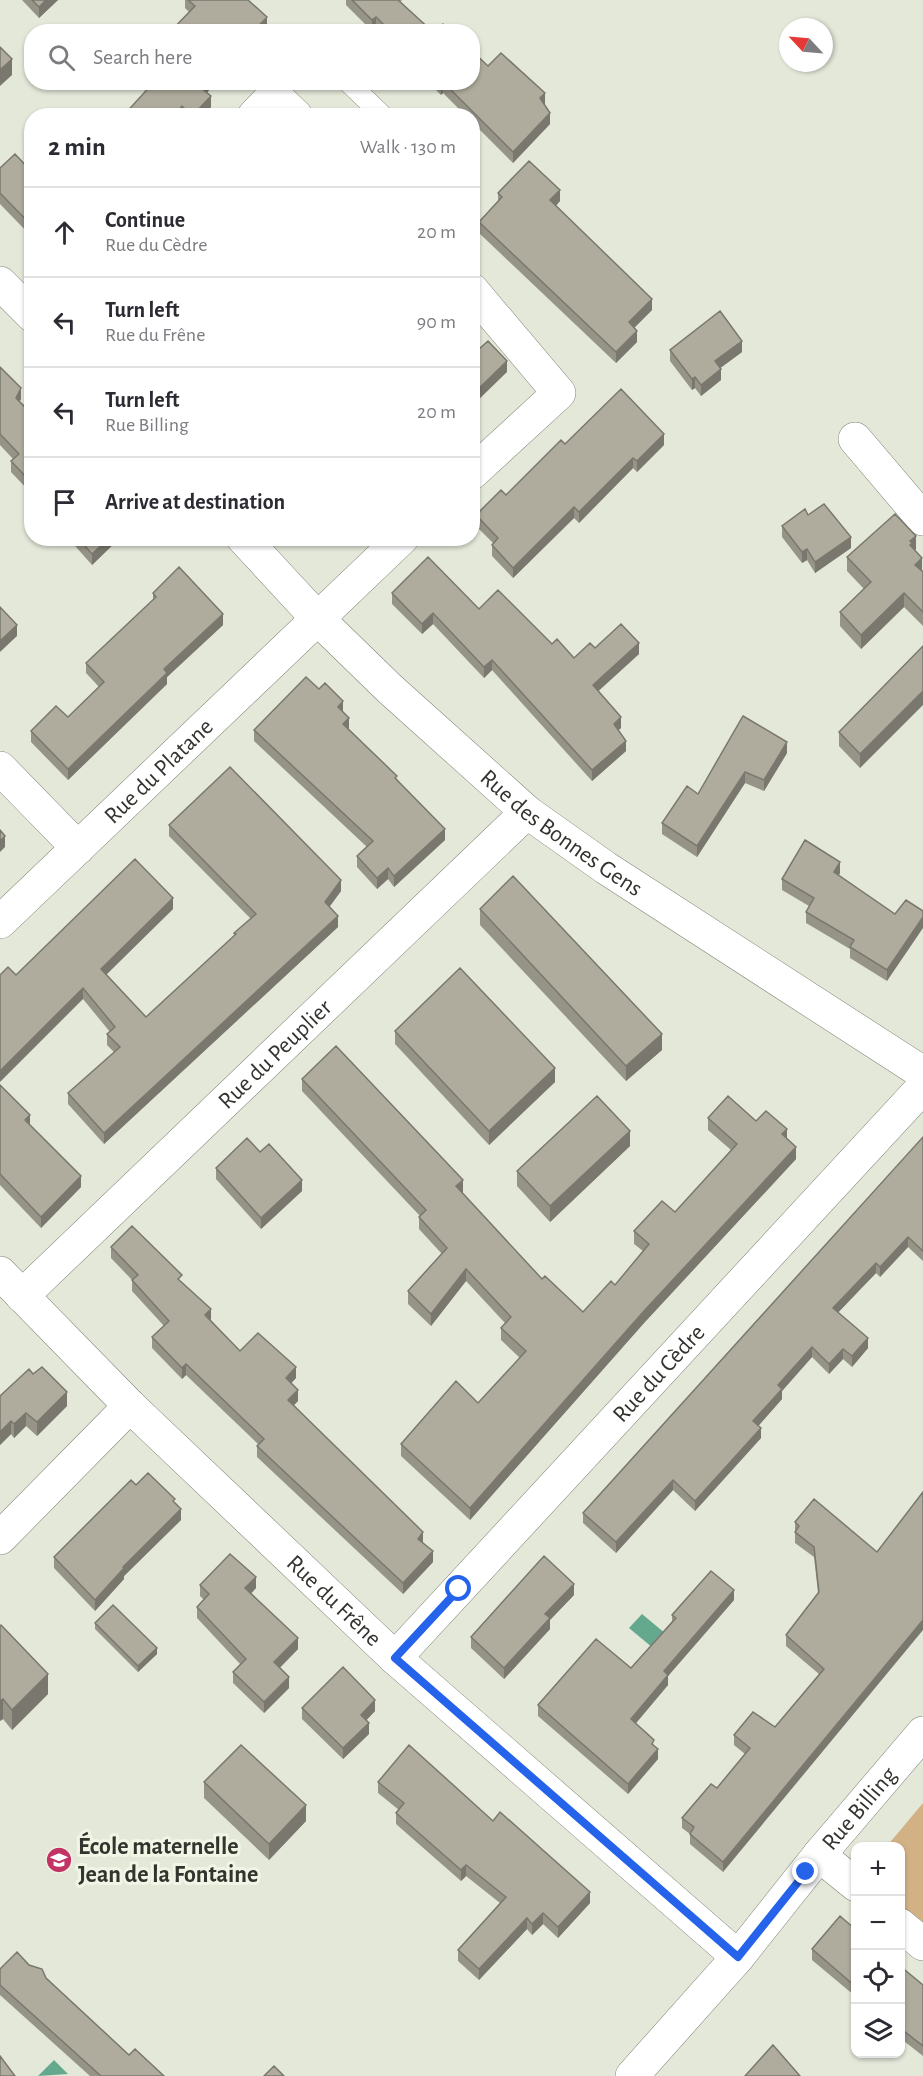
<!DOCTYPE html>
<html lang="en">
<head>
<meta charset="utf-8">
<style>
	body { margin:0; font-family:"Alegreya Sans",sans-serif; background:#f2f2f3; color:#2b2b33 }
	.controls { position:absolute; right:18px; bottom:18px; display:grid; overflow:hidden; border-radius:12px; box-shadow:0 2px 4px #0004 }
	.controls button { width:54px; height:54px; display:grid; place-items:center; padding:0; border:0; border-bottom:2px solid #e1e1e2; background:#fff; color:#2b2b33; font:30px sans-serif }
	.compass { position:absolute; left:779px; top:18px; width:54px; height:54px; border-radius:50%; background:#fff; box-shadow:0 2px 4px #0004; rotate:296deg }
	.stop { position:absolute; width:18px; height:18px; margin:-14px; border:4px solid #2563eb; border-radius:50%; background:#fff }
	.stop.end { background:#2563eb; border-color:#fff; box-shadow:0 2px 6px #0008 }
	.list { margin:0; padding:0; list-style:none }
	h2 { display:flex; justify-content:space-between; align-items:center; height:78px; margin:0; padding:0 24px; font-size:26px }
	h2 small { font-size:20px; font-weight:400; color:#7c7c81 }
	.list li { display:grid; grid-template-columns:39px 1fr auto; gap:18px; align-items:center; box-sizing:border-box; height:90px; padding:0 24px; border-top:2px solid #e1e1e2 }
	.list b { display:block; font-size:22px; white-space:nowrap }
	.list p { margin:0; font-size:20px; white-space:nowrap; color:#7c7c81 }
	.list em { font-size:20px; font-style:normal; color:#7c7c81 }
	.icon { flex:none; width:33px; height:33px; fill:none; stroke:currentColor; stroke-width:2; stroke-linecap:round; stroke-linejoin:round }
	.map { position:relative; flex:none; width:923px; height:2076px; overflow:hidden }
	.search { position:absolute; background:#fff; box-shadow:0 2px 4px #0004; left:24px; top:24px; width:456px; height:66px; display:flex; align-items:center; gap:15px; box-sizing:border-box; padding:0 21px; border-radius:24px; color:#7c7c81; font-size:22px }
	.panel { position:absolute; background:#fff; box-shadow:0 2px 4px #0004; left:24px; top:108px; width:456px; height:438px; border-radius:24px }
	.map>svg:first-child { display:block }
	.green { fill:#d2b185 }
	.water { fill:#64a88d }
	.lines { fill:none; stroke-linecap:round; stroke-linejoin:round }
	.service-casing { stroke:#808477; stroke-width:21 }
	.minor-casing { stroke:#808477; stroke-width:34 }
	.service { stroke:#fff; stroke-width:20 }
	.minor { stroke:#fff; stroke-width:33 }
	.wall { fill:#969487 }
	.shaded-wall { fill:#7a786e }
	.building { fill:#afac9d; stroke:#7a786e; stroke-width:1.5 }
	.route { stroke:#2563eb; stroke-width:8 }
	.labels { text-anchor:middle; stroke-width:6; stroke-linejoin:round; paint-order:stroke }
	.street-label { font-size:24px; fill:#32342e; stroke:#f1f5e6 }
	.poi-label { font-size:24px; font-weight:bold; fill:#32342e; stroke:#f1f5e6; text-anchor:start }
</style>
</head>
<body>
<div class="map">
<svg width="923" height="2076" viewBox="0 0 923 2076">
	<rect width="100%" height="100%" fill="#e3e8d9"/>
	<path class="green" d="M 923,1803 L 923,1936 L 901,1917 L 900,1846 L 887,1846 Z"/>
	<path class="water" d="M 642,1614 L 672,1639 L 659,1653 L 629,1628 Z
		M 54,2060 L 68,2074 L 38,2076 Z"/>
	<g class="lines">
		<g class="service-casing">
			<path id="service" d="M 348,82 L 383,116"/>
		</g>
		<g class="minor-casing">
			<g id="minor">
				<path d="M 254,116 L 274,95 L 296,116"/>
				<path d="M 0,283 L 32,315"/>
				<path d="M 472,290 L 559,393 L 472,473"/>
				<path d="M 855,439 L 923,519"/>
				<path id="s1" d="M 243,538 L 317,618 L 390,689 L 527,812 L 606,868 L 923,1073"/>
				<path d="M 0,768 L 78,848"/>
				<path id="s2" d="M 0,922 L 402,538"/>
				<path id="s3" d="M 0,1273 L 130,1406 L 395,1658 L 738,1957"/>
				<path id="s4" d="M 22,1296 L 527,812"/>
				<path d="M 0,1538 L 130,1406"/>
				<path id="s5" d="M 395,1658 L 923,1087"/>
				<path d="M 819,1855 L 856,1885"/>
				<path d="M 900,1925 L 923,1944"/>
				<path id="s6" d="M 632,2076 L 738,1957 L 819,1855 L 923,1733"/>
			</g>
		</g>
		<use href="#service" class="service"/>
		<use href="#minor" class="minor"/>
	</g>
	<path class="wall" d="M 22,0 L 58,0 L 39,18 Z
		M 185,0 L 248,0 L 267,28 L 263,32 L 170,32 L 189,12 L 185,8 Z
		M 346,0 L 402,0 L 400,2 L 433,32 L 380,32 L 376,28 L 372,31 L 346,5 Z
		M 488,66 L 545,104 L 544,105 L 550,124 L 513,163 L 472,122 L 472,116 L 466,116 L 443,93 L 441,95 L 428,82 L 472,82 Z
		M 154,82 L 216,82 L 207,93 L 211,107 L 202,116 L 123,116 Z
		M 0,168 L 32,172 L 32,237 L 0,204 Z
		M 498,193 L 560,201 L 556,206 L 652,310 L 634,328 L 637,342 L 616,363 L 479,233 L 479,222 L 498,201 Z
		M 670,350 L 742,352 L 720,368 L 721,380 L 701,396 L 695,388 L 692,390 L 670,361 Z
		M 0,367 L 21,399 L 19,402 L 32,414 L 32,489 L 29,491 L 11,472 L 11,461 L 13,459 L 0,445 Z
		M 565,444 L 664,445 L 637,472 L 633,468 L 579,523 L 574,518 L 513,578 L 492,556 L 492,545 L 493,543 L 476,526 L 476,515 L 506,495 Z
		M 808,515 L 851,548 L 815,573 L 807,560 L 802,563 L 782,537 L 782,526 Z
		M 68,538 L 120,538 L 92,565 Z
		M 333,538 L 349,538 L 341,546 Z
		M 916,549 L 915,550 L 923,572 L 923,626 L 904,607 L 861,649 L 840,626 L 840,612 L 864,589 L 847,571 L 847,557 Z
		M 153,593 L 223,625 L 167,677 L 167,684 L 68,780 L 31,742 L 31,731 L 68,717 L 99,687 L 86,673 L 86,663 L 153,600 Z
		M 392,593 L 479,609 L 552,644 L 574,658 L 595,648 L 639,654 L 598,691 L 621,728 L 618,730 L 626,751 L 592,781 L 492,670 L 484,678 L 433,624 L 422,634 L 392,604 Z
		M 923,646 L 860,768 L 839,746 L 839,732 Z
		M 343,712 L 349,729 L 397,779 L 445,840 L 394,887 L 388,879 L 377,889 L 357,867 L 357,856 L 367,847 L 254,741 L 254,730 Z
		M 787,753 L 764,791 L 745,783 L 697,857 L 662,834 L 662,823 L 698,794 Z
		M 169,825 L 341,891 L 329,907 L 338,927 L 104,1144 L 68,1104 L 68,1093 L 114,1052 L 107,1045 L 107,1034 L 110,1032 L 83,999 L 16,975 L 173,909 L 106,974 L 146,1017 L 234,936 L 234,933 L 251,919 L 169,836 Z
		M 840,873 L 839,875 L 895,914 L 887,981 L 850,958 L 850,949 L 806,923 L 806,912 L 809,906 L 782,890 L 782,879 Z
		M 480,909 L 662,1050 L 626,1081 L 480,925 Z
		M 395,1031 L 555,1082 L 489,1145 L 395,1044 Z
		M 302,1079 L 463,1192 L 462,1193 L 542,1279 L 583,1312 L 615,1285 L 643,1251 L 634,1244 L 634,1231 L 675,1212 L 731,1150 L 708,1130 L 708,1118 L 756,1121 L 787,1138 L 796,1159 L 644,1323 L 470,1520 L 401,1456 L 401,1444 L 478,1403 L 520,1358 L 501,1340 L 501,1328 L 505,1323 L 466,1281 L 431,1326 L 408,1304 L 408,1291 L 442,1254 L 419,1229 L 419,1217 L 420,1216 L 302,1091 Z
		M 0,1085 L 30,1126 L 81,1187 L 41,1228 L 0,1185 Z
		M 923,1137 L 923,1261 L 908,1247 L 880,1277 L 876,1273 L 838,1312 L 868,1348 L 852,1367 L 843,1359 L 829,1374 L 812,1357 L 782,1391 L 782,1399 L 758,1426 L 761,1438 L 695,1511 L 673,1490 L 616,1553 L 583,1523 L 583,1513 Z
		M 630,1146 L 550,1222 L 517,1186 L 517,1171 Z
		M 260,1152 L 302,1191 L 261,1229 L 216,1179 L 216,1168 Z
		M 111,1247 L 182,1282 L 211,1320 L 240,1351 L 296,1378 L 291,1383 L 298,1401 L 294,1405 L 423,1543 L 433,1562 L 403,1594 L 257,1457 L 257,1446 L 258,1444 L 186,1375 L 182,1379 L 152,1348 L 152,1337 L 164,1326 L 132,1291 L 132,1280 L 111,1258 Z
		M 0,1396 L 67,1406 L 37,1436 L 26,1426 L 14,1438 L 11,1434 L 0,1445 Z
		M 136,1485 L 175,1503 L 181,1520 L 124,1576 L 124,1579 L 95,1611 L 54,1568 L 54,1557 Z
		M 923,1492 L 723,1872 L 690,1844 L 690,1834 L 682,1828 L 682,1818 L 717,1788 L 745,1754 L 734,1745 L 734,1735 L 775,1727 L 819,1674 L 786,1646 L 786,1635 L 818,1593 L 814,1557 L 795,1543 L 795,1522 L 877,1552 Z
		M 200,1585 L 256,1588 L 251,1594 L 298,1649 L 280,1668 L 289,1688 L 264,1713 L 233,1683 L 233,1672 L 240,1664 L 197,1618 L 197,1607 L 204,1600 L 200,1596 Z
		M 574,1595 L 550,1620 L 550,1629 L 504,1679 L 471,1648 L 471,1637 Z
		M 734,1600 L 668,1676 L 668,1685 L 636,1723 L 654,1746 L 658,1759 L 628,1794 L 538,1716 L 538,1705 L 631,1668 L 672,1621 L 672,1615 Z
		M 95,1623 L 157,1654 L 138,1672 L 95,1629 Z
		M 0,1626 L 48,1694 L 12,1730 L 3,1719 L 0,1721 Z
		M 302,1708 L 375,1711 L 366,1720 L 369,1734 L 343,1759 L 302,1719 Z
		M 204,1782 L 306,1821 L 269,1860 L 204,1798 Z
		M 378,1782 L 493,1821 L 590,1903 L 558,1938 L 543,1924 L 532,1935 L 527,1929 L 479,1980 L 458,1961 L 458,1950 L 500,1903 L 466,1876 L 461,1881 L 396,1824 L 396,1813 L 399,1810 L 378,1793 Z
		M 855,1929 L 855,1996 L 812,1960 L 812,1949 Z
		M 29,1965 L 46,1978 L 129,2055 L 164,2076 L 90,2076 L 0,1995 L 0,1969 Z
		M 900,1966 L 923,1985 L 923,2056 L 900,2038 Z"/>
	<path class="shaded-wall" d="M 46,0 L 58,0 L 39,18 L 39,7 Z
		M 267,17 L 267,28 L 263,32 L 253,32 Z
		M 376,17 L 376,28 L 372,31 L 372,20 Z
		M 12,59 L 12,75 L 0,86 L 0,70 Z
		M 206,82 L 216,82 L 201,99 L 201,88 Z
		M 442,82 L 443,93 L 441,95 L 441,84 Z
		M 545,93 L 545,104 L 540,109 L 540,98 Z
		M 211,96 L 211,107 L 202,116 L 192,116 Z
		M 182,106 L 182,116 L 173,116 Z
		M 550,113 L 550,124 L 513,163 L 513,152 Z
		M 560,190 L 560,201 L 550,211 L 550,200 Z
		M 652,299 L 652,310 L 629,333 L 629,322 Z
		M 637,331 L 637,342 L 616,363 L 616,352 Z
		M 742,341 L 742,352 L 715,372 L 715,361 Z
		M 507,361 L 507,372 L 472,406 L 472,395 Z
		M 721,369 L 721,380 L 701,396 L 701,385 Z
		M 695,377 L 695,388 L 692,390 L 692,379 Z
		M 21,388 L 21,399 L 16,409 L 16,398 Z
		M 664,434 L 664,445 L 637,472 L 637,461 Z
		M 633,458 L 633,468 L 579,523 L 579,512 Z
		M 32,478 L 32,489 L 29,491 L 29,480 Z
		M 574,507 L 574,518 L 513,578 L 513,568 Z
		M 916,536 L 916,549 L 912,553 L 910,559 L 910,541 Z
		M 851,537 L 851,548 L 815,573 L 815,562 Z
		M 109,538 L 120,538 L 92,565 L 92,554 Z
		M 341,538 L 349,538 L 341,546 Z
		M 807,549 L 807,560 L 802,563 L 802,552 Z
		M 922,558 L 922,571 L 915,565 Z
		M 904,593 L 904,607 L 861,649 L 861,635 Z
		M 433,613 L 433,624 L 422,634 L 422,624 Z
		M 223,614 L 223,625 L 167,677 L 167,684 L 68,780 L 68,769 L 164,669 Z
		M 17,625 L 17,636 L 0,652 L 0,641 Z
		M 639,643 L 639,654 L 593,696 L 593,685 Z
		M 492,660 L 492,670 L 484,678 L 484,667 Z
		M 923,691 L 923,705 L 860,768 L 860,754 Z
		M 343,701 L 343,712 L 338,707 Z
		M 621,717 L 621,728 L 614,734 L 614,724 Z
		M 349,718 L 349,729 L 343,724 Z
		M 626,741 L 626,751 L 592,781 L 592,770 Z
		M 787,742 L 787,753 L 764,791 L 764,780 Z
		M 745,772 L 745,783 L 697,857 L 697,846 Z
		M 445,829 L 445,840 L 394,887 L 394,876 Z
		M 5,836 L 5,847 L 0,852 L 0,841 Z
		M 840,862 L 840,873 L 834,883 L 834,872 Z
		M 388,868 L 388,879 L 377,889 L 377,878 Z
		M 341,880 L 341,891 L 325,913 L 325,902 Z
		M 173,898 L 173,909 L 101,980 L 101,969 Z
		M 338,916 L 338,927 L 104,1144 L 104,1133 Z
		M 923,917 L 923,928 L 887,981 L 887,970 Z
		M 83,988 L 83,999 L 0,1082 L 0,1071 Z
		M 662,1034 L 662,1050 L 626,1081 L 626,1066 Z
		M 555,1068 L 555,1082 L 489,1145 L 489,1131 Z
		M 30,1115 L 30,1126 L 25,1120 Z
		M 787,1129 L 787,1142 L 782,1134 Z
		M 630,1131 L 630,1146 L 550,1222 L 550,1206 Z
		M 796,1147 L 796,1159 L 644,1323 L 470,1520 L 470,1508 L 644,1311 Z
		M 81,1176 L 81,1187 L 41,1228 L 41,1217 Z
		M 302,1180 L 302,1191 L 261,1229 L 261,1218 Z
		M 463,1180 L 463,1192 L 456,1199 L 456,1186 Z
		M 908,1237 L 908,1247 L 880,1277 L 880,1267 Z
		M 876,1263 L 876,1273 L 833,1318 L 833,1308 Z
		M 466,1269 L 466,1281 L 431,1326 L 431,1314 Z
		M 211,1309 L 211,1320 L 205,1315 Z
		M 868,1338 L 868,1348 L 852,1367 L 852,1356 Z
		M 812,1347 L 812,1357 L 782,1391 L 782,1399 L 753,1432 L 753,1421 L 778,1385 Z
		M 843,1349 L 843,1359 L 829,1374 L 829,1364 Z
		M 186,1364 L 186,1375 L 182,1379 L 182,1368 Z
		M 296,1367 L 296,1378 L 286,1389 L 286,1378 Z
		M 298,1390 L 298,1401 L 288,1411 L 288,1400 Z
		M 67,1392 L 67,1406 L 37,1436 L 37,1422 Z
		M 26,1413 L 26,1426 L 14,1438 L 14,1424 Z
		M 11,1421 L 11,1434 L 0,1445 L 0,1432 Z
		M 761,1428 L 761,1438 L 695,1511 L 695,1501 Z
		M 673,1480 L 673,1490 L 616,1553 L 616,1542 Z
		M 181,1509 L 181,1520 L 124,1576 L 124,1579 L 95,1611 L 95,1600 L 123,1567 Z
		M 423,1532 L 423,1543 L 418,1539 Z
		M 433,1551 L 433,1562 L 403,1594 L 403,1583 Z
		M 256,1577 L 256,1588 L 245,1599 L 245,1588 Z
		M 574,1584 L 574,1595 L 550,1620 L 550,1629 L 504,1679 L 504,1668 L 545,1614 Z
		M 734,1590 L 734,1600 L 668,1676 L 668,1685 L 631,1729 L 631,1719 L 664,1671 Z
		M 923,1620 L 923,1630 L 723,1872 L 723,1862 Z
		M 298,1638 L 298,1649 L 274,1673 L 274,1662 Z
		M 157,1648 L 157,1654 L 138,1672 L 138,1666 Z
		M 48,1674 L 48,1694 L 12,1730 L 12,1710 Z
		M 289,1677 L 289,1688 L 264,1713 L 264,1702 Z
		M 3,1699 L 3,1719 L 0,1721 L 0,1701 Z
		M 375,1700 L 375,1711 L 361,1726 L 361,1715 Z
		M 369,1723 L 369,1734 L 343,1759 L 343,1748 Z
		M 658,1749 L 658,1759 L 628,1794 L 628,1784 Z
		M 306,1805 L 306,1821 L 269,1860 L 269,1844 Z
		M 466,1865 L 466,1876 L 461,1881 L 461,1870 Z
		M 590,1892 L 590,1903 L 558,1938 L 558,1927 Z
		M 543,1913 L 543,1924 L 532,1935 L 532,1924 Z
		M 527,1918 L 527,1929 L 479,1980 L 479,1969 Z"/>
	<path class="building" d="M 32,0 L 46,0 L 39,7 Z
		M 188,0 L 248,0 L 267,17 L 253,32 L 170,32 L 195,6 Z
		M 352,0 L 398,0 L 433,32 L 391,32 L 376,17 L 372,20 Z
		M 443,24 L 451,32 L 436,32 Z
		M 0,47 L 12,59 L 0,70 Z
		M 472,51 L 488,66 L 501,53 L 545,93 L 540,98 L 550,113 L 513,152 L 443,82 L 472,82 Z
		M 206,82 L 201,88 L 211,96 L 192,116 L 182,106 L 173,116 L 123,116 L 154,82 Z
		M 15,154 L 32,172 L 32,226 L 0,193 L 0,168 Z
		M 529,161 L 560,190 L 550,200 L 652,299 L 629,322 L 637,331 L 616,352 L 479,222 L 502,197 L 498,193 Z
		M 720,311 L 742,341 L 715,361 L 721,369 L 701,385 L 695,377 L 692,379 L 670,350 Z
		M 488,341 L 507,361 L 472,395 L 472,343 L 479,349 Z
		M 0,367 L 21,388 L 16,398 L 32,414 L 32,478 L 29,480 L 11,461 L 19,454 L 0,434 Z
		M 621,389 L 664,434 L 637,461 L 633,458 L 579,512 L 574,507 L 513,568 L 492,545 L 498,538 L 476,515 L 501,490 L 506,495 L 561,440 L 565,444 Z
		M 824,504 L 851,537 L 815,562 L 807,549 L 802,552 L 782,526 L 805,509 L 808,515 Z
		M 895,514 L 916,536 L 910,541 L 912,543 L 910,545 L 922,558 L 915,565 L 923,572 L 923,612 L 904,593 L 861,635 L 840,612 L 871,582 L 847,557 Z
		M 78,538 L 109,538 L 92,554 Z
		M 428,557 L 479,609 L 498,590 L 552,644 L 557,639 L 574,658 L 590,643 L 595,648 L 621,624 L 639,643 L 593,685 L 621,717 L 614,724 L 626,741 L 592,770 L 492,660 L 484,667 L 433,613 L 422,624 L 392,593 Z
		M 179,567 L 223,614 L 164,669 L 167,673 L 68,769 L 31,731 L 56,706 L 68,717 L 104,682 L 86,663 L 156,597 L 153,593 Z
		M 0,607 L 17,625 L 0,641 Z
		M 923,646 L 923,691 L 860,754 L 839,732 Z
		M 306,677 L 319,689 L 325,683 L 343,701 L 338,707 L 349,718 L 343,724 L 397,776 L 395,778 L 445,829 L 394,876 L 388,868 L 377,878 L 357,856 L 373,841 L 254,730 Z
		M 743,716 L 787,742 L 764,780 L 745,772 L 697,846 L 662,823 L 687,786 L 698,794 Z
		M 230,767 L 341,880 L 325,902 L 338,916 L 104,1133 L 68,1093 L 120,1047 L 107,1034 L 115,1027 L 83,988 L 0,1071 L 0,975 L 8,967 L 16,975 L 135,859 L 173,898 L 101,969 L 146,1017 L 236,934 L 234,933 L 256,914 L 169,825 Z
		M 0,830 L 5,836 L 0,841 Z
		M 805,840 L 840,862 L 834,872 L 895,914 L 906,900 L 923,911 L 923,917 L 887,970 L 850,947 L 854,940 L 806,912 L 814,898 L 782,879 Z
		M 513,876 L 662,1034 L 626,1066 L 480,909 Z
		M 460,968 L 555,1068 L 489,1131 L 395,1031 Z
		M 336,1046 L 463,1180 L 456,1186 L 542,1279 L 545,1276 L 583,1312 L 611,1281 L 615,1285 L 649,1244 L 634,1231 L 662,1201 L 675,1212 L 737,1144 L 708,1118 L 728,1096 L 756,1121 L 766,1111 L 787,1129 L 782,1134 L 796,1147 L 644,1311 L 470,1508 L 401,1444 L 456,1381 L 478,1403 L 526,1351 L 501,1328 L 511,1317 L 466,1269 L 431,1314 L 408,1291 L 447,1248 L 419,1217 L 426,1210 L 302,1079 Z
		M 0,1085 L 30,1115 L 25,1120 L 81,1176 L 41,1217 L 0,1174 Z
		M 597,1096 L 630,1131 L 550,1206 L 517,1171 Z
		M 923,1137 L 923,1251 L 908,1237 L 880,1267 L 876,1263 L 833,1308 L 868,1338 L 852,1356 L 843,1349 L 829,1364 L 812,1347 L 778,1385 L 782,1389 L 753,1421 L 761,1428 L 695,1501 L 673,1480 L 616,1542 L 583,1513 Z
		M 247,1138 L 260,1152 L 269,1144 L 302,1180 L 261,1218 L 216,1168 Z
		M 132,1226 L 182,1275 L 178,1279 L 211,1309 L 205,1315 L 240,1351 L 258,1333 L 296,1367 L 286,1378 L 298,1390 L 288,1400 L 423,1532 L 418,1539 L 433,1551 L 403,1583 L 257,1446 L 264,1439 L 186,1364 L 182,1368 L 152,1337 L 169,1321 L 132,1280 L 138,1275 L 111,1247 Z
		M 42,1367 L 67,1392 L 37,1422 L 26,1413 L 14,1424 L 11,1421 L 0,1432 L 0,1396 L 29,1369 L 33,1374 Z
		M 148,1473 L 175,1499 L 173,1501 L 181,1509 L 123,1567 L 124,1568 L 95,1600 L 54,1557 L 131,1480 L 136,1485 Z
		M 923,1492 L 923,1620 L 723,1862 L 690,1834 L 694,1827 L 682,1818 L 711,1784 L 717,1788 L 750,1748 L 734,1735 L 753,1712 L 775,1727 L 824,1669 L 786,1635 L 819,1592 L 814,1547 L 795,1532 L 799,1526 L 795,1522 L 814,1499 L 877,1552 Z
		M 230,1554 L 256,1577 L 245,1588 L 298,1638 L 274,1662 L 289,1677 L 264,1702 L 233,1672 L 246,1659 L 197,1607 L 209,1594 L 200,1585 Z
		M 544,1556 L 574,1584 L 545,1614 L 550,1618 L 504,1668 L 471,1637 Z
		M 711,1571 L 734,1590 L 664,1671 L 668,1675 L 631,1719 L 654,1740 L 652,1744 L 658,1749 L 628,1784 L 538,1705 L 596,1639 L 631,1668 L 676,1618 L 672,1615 Z
		M 113,1605 L 157,1648 L 138,1666 L 95,1623 Z
		M 1,1625 L 48,1674 L 12,1710 L 3,1699 L 0,1701 L 0,1626 Z
		M 343,1667 L 375,1700 L 361,1715 L 369,1723 L 343,1748 L 302,1708 Z
		M 241,1745 L 306,1805 L 269,1844 L 204,1782 Z
		M 409,1745 L 493,1821 L 500,1812 L 590,1892 L 558,1927 L 543,1913 L 532,1924 L 527,1918 L 479,1969 L 458,1950 L 506,1897 L 466,1865 L 461,1870 L 396,1813 L 404,1803 L 378,1782 Z
		M 840,1916 L 855,1929 L 855,1986 L 812,1949 Z
		M 17,1952 L 29,1965 L 42,1969 L 46,1978 L 129,2055 L 135,2049 L 164,2076 L 101,2076 L 0,1985 L 0,1969 Z
		M 900,1966 L 923,1985 L 923,2046 L 900,2028 Z
		M 773,2045 L 800,2076 L 745,2076 Z
		M 0,2056 L 15,2076 L 0,2076 Z
		M 274,2066 L 284,2076 L 264,2076 Z"/>
	<g class="lines">
		<path class="route" d="M 459,1589 L 395,1658 L 738,1957 L 806,1872"/>
	</g>
	<defs>
		<g id="school-disc" transform="scale(1.35)"><circle r="9.5" fill="#c13465" stroke="#f1f5e6"/><path d="M0-5L7-2L0 1L-7-2ZM-4 1L0 2.5L4 1V4Q0 6-4 4Z" fill="#fff"/></g>
	</defs>
	<g fill-rule="evenodd">
		<use href="#school-disc" x="59" y="1860"/>
	</g>
	<g class="labels">
		<g class="street-label">
			<text dy="8" stroke="none"><textPath href="#s2" startOffset="219">Rue du Platane</textPath></text>
			<text dy="8" stroke="none"><textPath href="#s1" startOffset="435">Rue des Bonnes Gens</textPath></text>
			<text dy="8" stroke="none"><textPath href="#s4" startOffset="350">Rue du Peuplier</textPath></text>
			<text dy="8" stroke="none"><textPath href="#s5" startOffset="388">Rue du Cèdre</textPath></text>
			<text dy="8" stroke="none"><textPath href="#s3" startOffset="468">Rue du Frêne</textPath></text>
			<text dy="8" stroke="none"><textPath href="#s6" startOffset="351">Rue Billing</textPath></text>
		</g>
		<g class="poi-label">
			<text x="78" y="1854">École maternelle<tspan x="78" dy="28">Jean de la Fontaine</tspan></text>
		</g>
	</g>
</svg>
<div class="controls">
<button>+</button>
<button>−</button>
<button><svg class="icon" aria-label="locate" viewBox="0 0 24 24"><circle cx="12" cy="12" r="6"/><path d="M12 2v4M12 18v4M2 12h4M18 12h4"/></svg></button>
<button><svg class="icon" aria-label="layers" viewBox="0 0 24 24"><path d="M12 4l9 5-9 5-9-5zM3 14l9 5 9-5"/></svg></button>
</div>
<svg class="compass" viewBox="-18 -18 36 36"><path d="M0-13l5 13h-10z" fill="#e53935"/><path d="M0 13l5-13h-10z" fill="#7c7c81"/></svg>
<div class="stop" style="left:459px;top:1589px"></div>
<div class="stop end" style="left:806px;top:1872px"></div>
<div class="search"><svg class="icon" aria-label="search" viewBox="0 0 24 24"><circle cx="10" cy="10" r="6"/><path d="M15 15l6 6"/></svg>Search here</div>
<section class="panel">
<h2>2 min<small>Walk · 130 m</small></h2>
<ul class="list">
<li><svg class="icon" aria-label="ahead" viewBox="0 0 24 24"><path d="M12 20V5M6 11l6-6 6 6"/></svg><div><b>Continue</b><p>Rue du Cèdre</p></div><em>20 m</em></li>
<li><svg class="icon" aria-label="left" viewBox="0 0 24 24"><path d="M17 20v-9H6M10 6l-5 5 5 5"/></svg><div><b>Turn left</b><p>Rue du Frêne</p></div><em>90 m</em></li>
<li><svg class="icon" aria-label="left" viewBox="0 0 24 24"><path d="M17 20v-9H6M10 6l-5 5 5 5"/></svg><div><b>Turn left</b><p>Rue Billing</p></div><em>20 m</em></li>
<li><svg class="icon" aria-label="arrive" viewBox="0 0 24 24"><path d="M6 21V4h12l-3 4 3 4H6"/></svg><div><b>Arrive at destination</b></div></li>
</ul>
</section>
</div>
</body>
</html>
